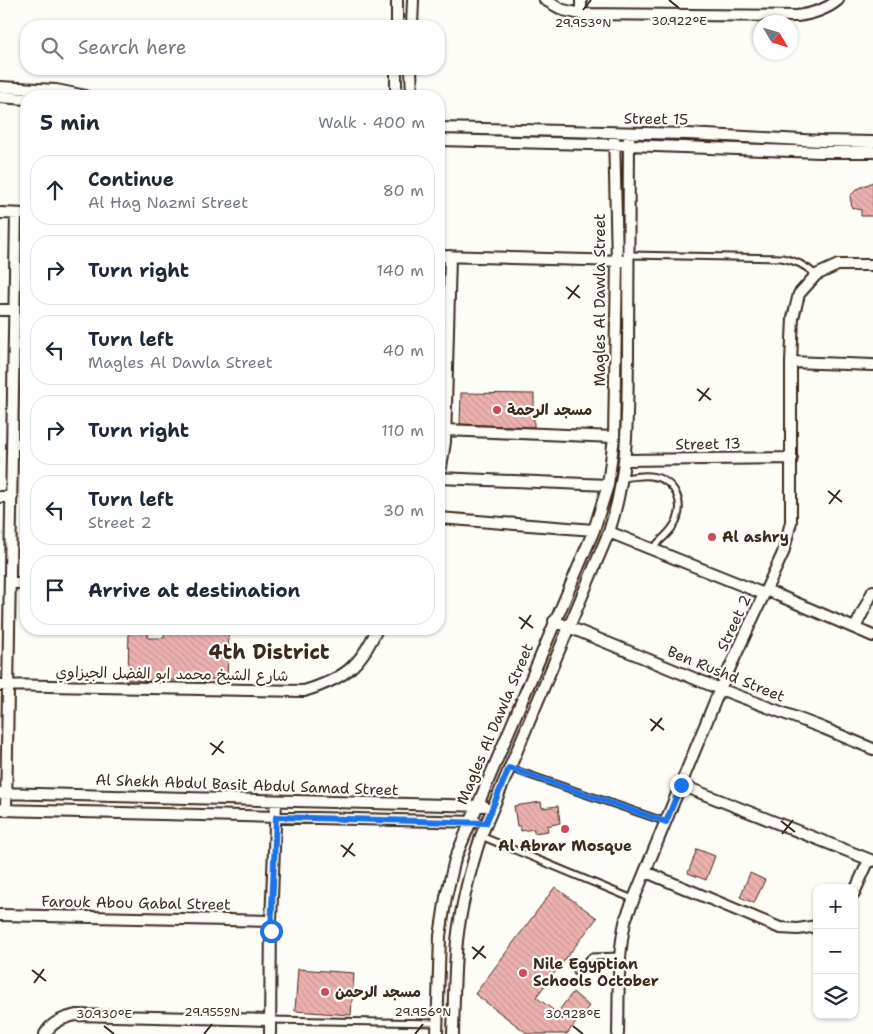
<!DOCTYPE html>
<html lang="en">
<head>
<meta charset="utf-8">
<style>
	body { margin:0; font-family:"Shantell Sans","Playpen Sans Arabic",sans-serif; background:#f2f2f3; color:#1f2937 }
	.controls { position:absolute; right:15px; bottom:15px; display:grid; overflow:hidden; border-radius:10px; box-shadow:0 1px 4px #0004 }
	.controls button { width:45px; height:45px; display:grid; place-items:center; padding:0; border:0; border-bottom:1px solid #e0e1e3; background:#fff; color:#1f2937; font:25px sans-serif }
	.compass { position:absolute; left:753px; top:15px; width:45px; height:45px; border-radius:50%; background:#fff; box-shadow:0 1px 4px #0004; rotate:128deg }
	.stop { position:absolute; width:15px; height:15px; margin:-11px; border:4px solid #1a73e8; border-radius:50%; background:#fff }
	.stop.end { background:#1a73e8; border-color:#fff; box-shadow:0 1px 5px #0008 }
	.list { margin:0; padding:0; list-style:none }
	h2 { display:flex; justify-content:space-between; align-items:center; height:65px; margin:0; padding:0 20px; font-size:21px }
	h2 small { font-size:16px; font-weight:400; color:#747a83 }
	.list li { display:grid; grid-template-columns:32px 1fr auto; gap:15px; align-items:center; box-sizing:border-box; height:70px; margin:0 10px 10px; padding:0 10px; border:1px solid #e0e1e3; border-radius:20px }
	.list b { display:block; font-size:19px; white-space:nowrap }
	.list p { margin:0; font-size:16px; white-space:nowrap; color:#747a83 }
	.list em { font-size:16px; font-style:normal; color:#747a83 }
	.icon { flex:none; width:28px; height:28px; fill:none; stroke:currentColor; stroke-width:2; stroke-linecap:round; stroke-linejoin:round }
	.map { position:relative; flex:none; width:873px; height:1034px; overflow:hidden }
	.search { position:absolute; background:#fff; box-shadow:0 1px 4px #0004; left:20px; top:20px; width:425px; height:55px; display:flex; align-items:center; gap:12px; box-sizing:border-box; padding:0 18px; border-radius:20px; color:#747a83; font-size:19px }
	.panel { position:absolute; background:#fff; box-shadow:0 1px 4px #0004; left:20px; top:90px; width:425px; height:545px; border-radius:20px }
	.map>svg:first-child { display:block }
	.building { fill:url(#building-back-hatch); stroke:#3b2a1e }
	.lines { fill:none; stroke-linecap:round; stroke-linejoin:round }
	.service-casing { stroke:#3b2a1e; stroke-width:9 }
	.minor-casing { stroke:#3b2a1e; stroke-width:14 }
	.service { stroke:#fdfcf7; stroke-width:5 }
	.minor { stroke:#fdfcf7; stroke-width:10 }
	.route { stroke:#1a73e8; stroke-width:6 }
	.ticks { fill:none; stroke:#3b2a1e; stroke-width:2 }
	.poi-dot { fill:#d1495b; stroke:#fdfcf7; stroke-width:2 }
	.labels { text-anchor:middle; stroke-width:4.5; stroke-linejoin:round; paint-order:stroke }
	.street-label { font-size:15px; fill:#3b2a1e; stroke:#fdfcf7 }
	.poi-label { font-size:15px; font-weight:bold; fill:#3b2a1e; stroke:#fdfcf7; text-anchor:start }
	.district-label { font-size:20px; font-weight:bold; fill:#3b2a1e; stroke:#fdfcf7 }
	.ticks-label { font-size:12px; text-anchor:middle; fill:#3b2a1e; stroke:#fdfcf7; stroke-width:4.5; stroke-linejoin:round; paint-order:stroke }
</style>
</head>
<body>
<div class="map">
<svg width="873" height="1034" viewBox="0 0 873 1034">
	<defs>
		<pattern id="building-back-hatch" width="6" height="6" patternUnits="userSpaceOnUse" patternTransform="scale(1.25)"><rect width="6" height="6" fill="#ecb1ae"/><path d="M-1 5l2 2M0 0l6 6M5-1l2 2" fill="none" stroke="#cb9895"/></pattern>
	</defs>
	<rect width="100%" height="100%" fill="#fdfcf7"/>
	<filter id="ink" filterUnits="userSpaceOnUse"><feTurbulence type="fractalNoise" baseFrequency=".02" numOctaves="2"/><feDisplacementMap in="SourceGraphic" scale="10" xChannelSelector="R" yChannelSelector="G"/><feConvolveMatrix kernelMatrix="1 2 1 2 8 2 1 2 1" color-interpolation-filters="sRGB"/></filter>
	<g filter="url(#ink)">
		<path class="building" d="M 873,182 L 873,216 L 861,216 L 861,210 L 852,208 L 850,196 L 857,189 Z
			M 461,393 L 534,394 L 534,427 L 460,424 Z
			M 129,629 L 148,629 L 148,638 L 164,638 L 165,629 L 229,629 L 227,680 L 182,678 L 182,680 L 128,680 Z
			M 541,802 L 542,808 L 558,806 L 560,823 L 547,826 L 548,831 L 534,833 L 534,829 L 521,831 L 520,826 L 517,826 L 514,806 Z
			M 697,849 L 715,856 L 706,880 L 688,873 Z
			M 750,873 L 765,880 L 754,903 L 740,897 Z
			M 555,887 L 597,918 L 536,997 L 557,1013 L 573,992 L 589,1006 L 567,1034 L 528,1034 L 475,994 Z
			M 298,969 L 354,973 L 351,1015 L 295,1011 Z"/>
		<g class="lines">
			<g class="service-casing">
				<path id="service" d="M 629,255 L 782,258 C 796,261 805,265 816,275
					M 623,478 C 631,477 642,475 650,476 C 675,479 687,504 674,525 C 669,534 659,541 652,549
					M 509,768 L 666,822
					M 481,836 L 633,899
					M 577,972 L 591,957 L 620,956
					M 270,1020 L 437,1023"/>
			</g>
			<g class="minor-casing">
				<path id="minor" d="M 545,0 L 563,10 L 581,14 L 797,16 C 812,14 826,10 838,0
					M 581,14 L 581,0
					M 397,26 L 397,0
					M 412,26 L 413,0
					M 411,69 L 412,96
					M 0,87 L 56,90 L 86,96
					M 396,96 L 396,69
					M 0,97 L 26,99
					M 439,128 L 687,134 L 822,141 L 873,142
					M 439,140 L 629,145 L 820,152 L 873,152
					M 0,213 L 26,214
					M 439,256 L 623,261
					M 0,310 L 14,310
					M 791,362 L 873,365
					M 446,430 L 614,437
					M 12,444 L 26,444
					M 625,460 L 792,458
					M 439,478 L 608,485
					M 439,480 L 445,442 L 450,256
					M 0,497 L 12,497
					M 439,518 L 594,530
					M 609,532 L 764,594
					M 10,583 L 26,583
					M 766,590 L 873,636
					M 554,621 L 720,689 L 823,728 L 873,749
					M 855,628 L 873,591
					M 0,685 L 304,691 C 343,679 360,667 377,629
					M 681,785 L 873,861
					M 1,793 L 484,806
					M 1,810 L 476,822
					M 6,810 L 16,214
					M 646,872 L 780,928 L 798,929 L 817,926
					M 854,893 L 869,860
					M 0,915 L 271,921
					M 45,1034 C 52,1022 63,1018 76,1015 L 270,1020
					M 270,1034 L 271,921 L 276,801
					M 437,1034 L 440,936 L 446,897 L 455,859 L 594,530 L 608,485 L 614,437 L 617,261 L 614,133
					M 453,1034 C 454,1003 454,972 457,941 C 461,905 470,870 481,836 L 609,532 C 629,470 627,418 628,355 C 629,281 628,207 629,133
					M 618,1034 C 619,995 617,956 626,918 L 720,689 L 783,553 L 791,522 L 791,362 L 793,318 L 799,294 L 816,275 L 838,265 L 873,265"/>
			</g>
			<use href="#service" class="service"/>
			<use href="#minor" class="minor"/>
		</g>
	</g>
	<g class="lines" filter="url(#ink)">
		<path class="route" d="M 271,931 L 276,817 L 486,823 L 509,768 L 666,822 L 681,785"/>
	</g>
	<path class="ticks" d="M 669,0 L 679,8M 583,10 L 591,0M 566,287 L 580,298M 568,299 L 579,285M 697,389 L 711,400M 699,401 L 709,388M 828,491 L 842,502M 829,504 L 840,490M 519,617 L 533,628M 521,629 L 531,615M 650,719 L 664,730M 651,731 L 662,718M 210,743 L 224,753M 212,755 L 223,741M 781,821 L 795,832M 782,834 L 793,820M 341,845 L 355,856M 343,857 L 353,843M 472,947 L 486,958M 473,959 L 484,946M 32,970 L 46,981M 34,983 L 44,969M 104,1026 L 114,1034M 573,1026 L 583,1034M 204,1034 L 212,1024M 415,1034 L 423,1024"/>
	<g class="poi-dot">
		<circle cx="497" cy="410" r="5"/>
		<circle cx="712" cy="537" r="5"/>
		<circle cx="565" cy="829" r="5"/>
		<circle cx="523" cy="973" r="5"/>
		<circle cx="325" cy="992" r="5"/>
	</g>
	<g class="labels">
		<g class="street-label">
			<text transform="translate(656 119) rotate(1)" y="5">Street 15</text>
			<text transform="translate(600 300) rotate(-90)" y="5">Magles Al Dawla Street</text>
			<text transform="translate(708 444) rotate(-1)" y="5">Street 13</text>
			<text transform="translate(734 623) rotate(-65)" y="5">Street 2</text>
			<text transform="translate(172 674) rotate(1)" y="5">شارع الشيخ محمد ابو الفضل الجيزاوي</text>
			<text transform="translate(726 674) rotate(22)" y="5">Ben Rushd Street</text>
			<text transform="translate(495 724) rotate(-67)" y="5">Magles Al Dawla Street</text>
			<text transform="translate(247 785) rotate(2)" y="5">Al Shekh Abdul Basit Abdul Samad Street</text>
			<text transform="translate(136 903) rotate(1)" y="5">Farouk Abou Gabal Street</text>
		</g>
		<g class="poi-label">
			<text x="507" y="415">مسجد الرحمة</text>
			<text x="722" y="542">Al ashry</text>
			<text x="565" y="851" text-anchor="middle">Al Abrar Mosque</text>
			<text x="533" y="969">Nile Egyptian<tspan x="533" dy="17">Schools October</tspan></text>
			<text x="335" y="997">مسجد الرحمن</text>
		</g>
		<g class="district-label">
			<text x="269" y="659">4th District</text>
		</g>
	</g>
	<g class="ticks-label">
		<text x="679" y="25">30.922°E</text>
		<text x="583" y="27">29.953°N</text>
		<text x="212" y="1016">29.955°N</text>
		<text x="423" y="1016">29.956°N</text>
		<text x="104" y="1018">30.930°E</text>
		<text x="573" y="1018">30.928°E</text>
	</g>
</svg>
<div class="controls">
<button>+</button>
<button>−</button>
<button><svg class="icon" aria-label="layers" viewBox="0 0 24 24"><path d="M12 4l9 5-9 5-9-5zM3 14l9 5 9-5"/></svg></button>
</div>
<svg class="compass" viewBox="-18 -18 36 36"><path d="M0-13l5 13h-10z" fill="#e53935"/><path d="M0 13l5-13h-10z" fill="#747a83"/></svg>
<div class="stop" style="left:271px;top:931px"></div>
<div class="stop end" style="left:681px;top:785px"></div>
<div class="search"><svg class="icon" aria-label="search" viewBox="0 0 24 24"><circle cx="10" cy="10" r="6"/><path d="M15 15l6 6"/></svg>Search here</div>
<section class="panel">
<h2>5 min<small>Walk · 400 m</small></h2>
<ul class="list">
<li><svg class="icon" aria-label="ahead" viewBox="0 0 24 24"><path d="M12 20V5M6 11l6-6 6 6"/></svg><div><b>Continue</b><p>Al Hag Nazmi Street</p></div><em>80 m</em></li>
<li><svg class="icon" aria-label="right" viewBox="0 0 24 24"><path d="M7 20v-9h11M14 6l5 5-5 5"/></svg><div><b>Turn right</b></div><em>140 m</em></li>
<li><svg class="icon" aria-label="left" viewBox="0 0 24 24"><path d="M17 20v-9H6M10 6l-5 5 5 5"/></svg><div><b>Turn left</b><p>Magles Al Dawla Street</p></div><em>40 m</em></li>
<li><svg class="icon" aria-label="right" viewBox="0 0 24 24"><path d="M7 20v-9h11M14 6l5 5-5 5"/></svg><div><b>Turn right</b></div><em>110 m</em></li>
<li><svg class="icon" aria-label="left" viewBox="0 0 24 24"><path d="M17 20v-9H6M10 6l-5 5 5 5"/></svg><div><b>Turn left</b><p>Street 2</p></div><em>30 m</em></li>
<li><svg class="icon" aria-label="arrive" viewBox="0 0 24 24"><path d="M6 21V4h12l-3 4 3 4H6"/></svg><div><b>Arrive at destination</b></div></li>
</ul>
</section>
</div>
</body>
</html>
